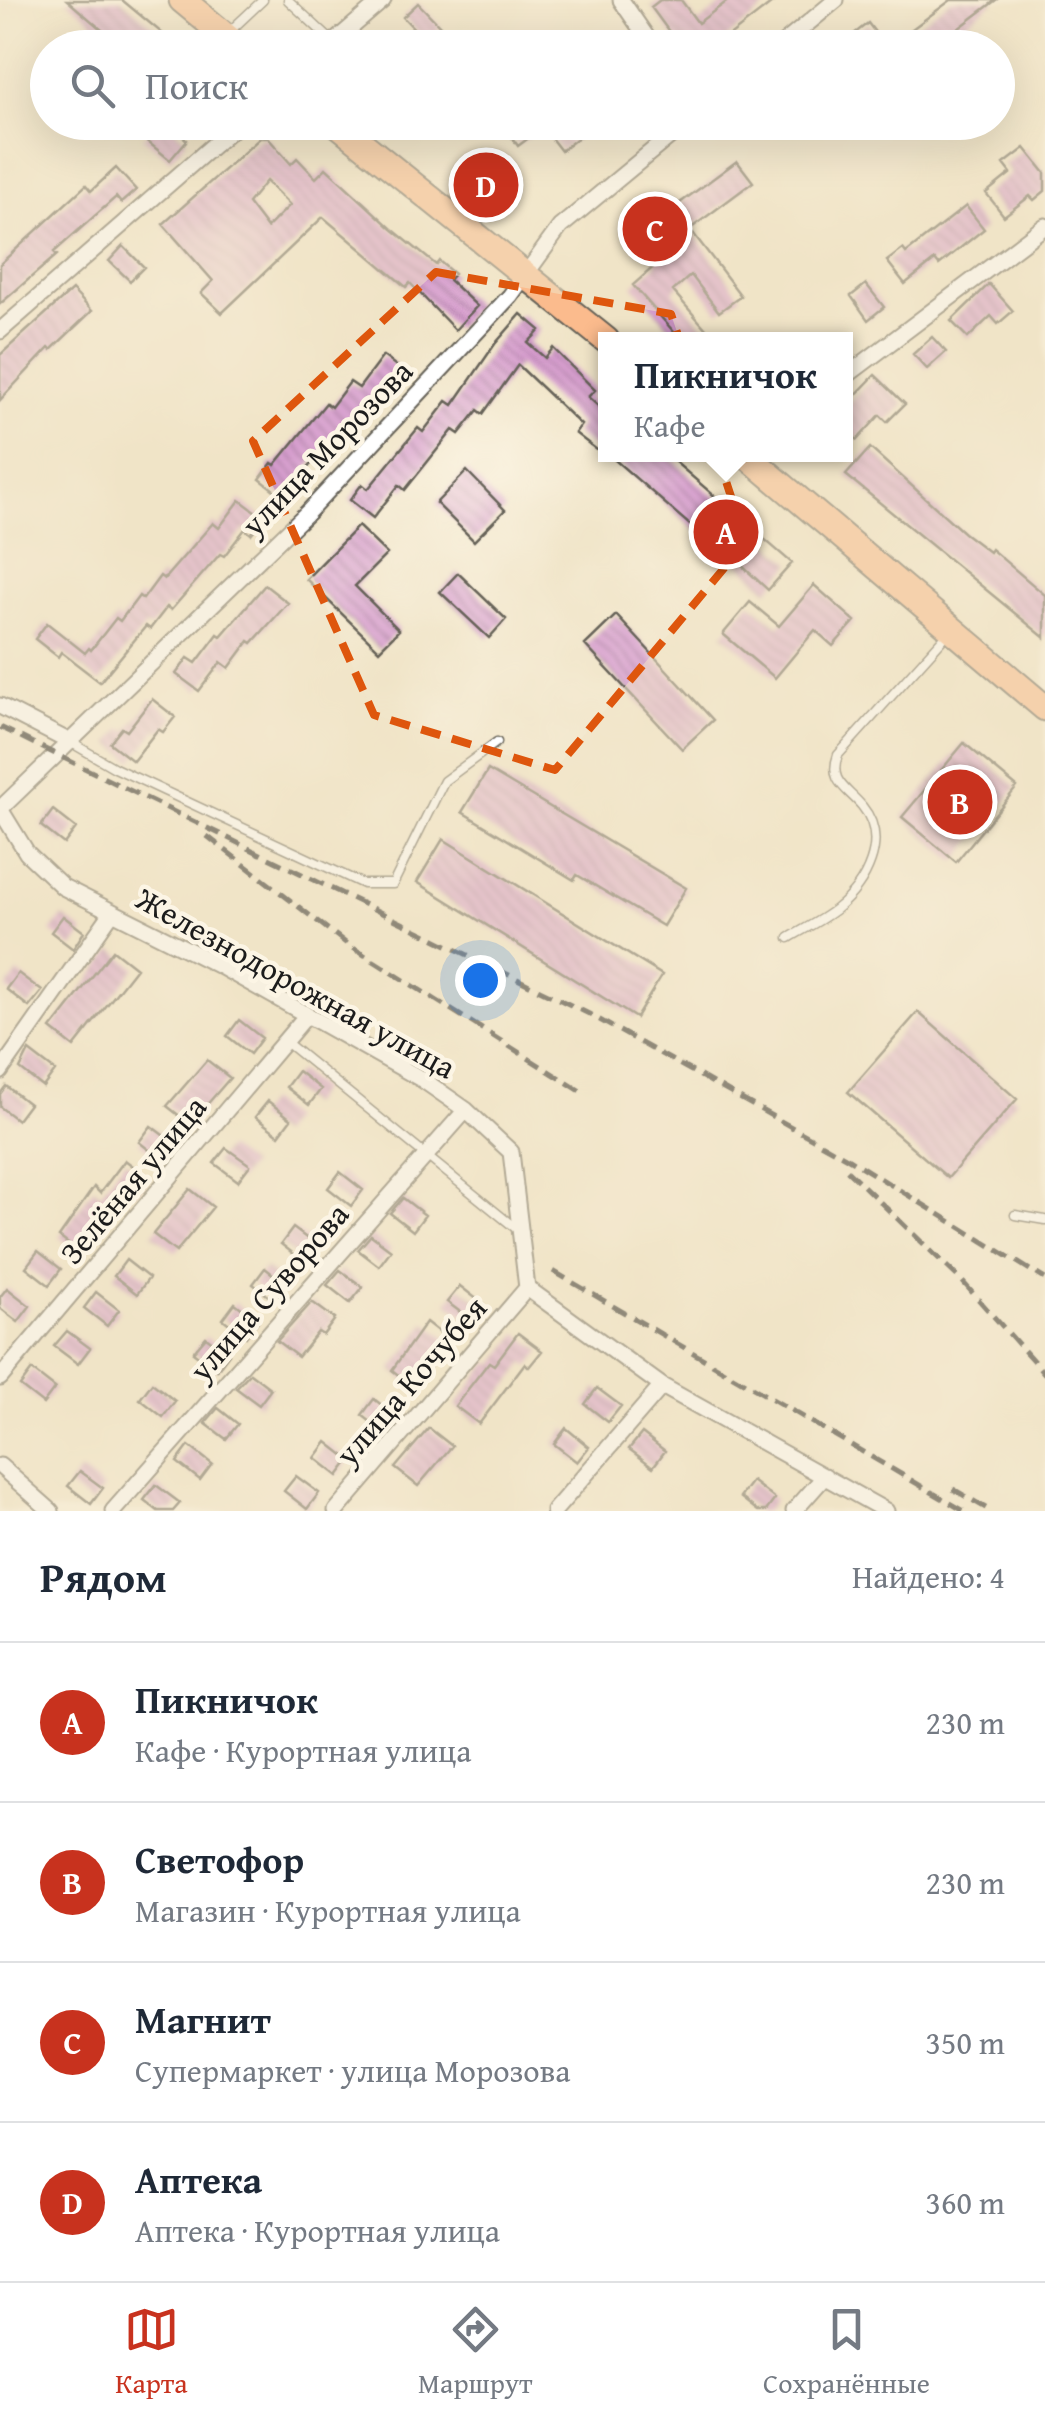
<!DOCTYPE html>
<html lang="ru">
<head>
<meta charset="utf-8">
<style>
	body { margin:0; font-family:"Gentium Book Plus",serif; background:#f2f2f3; color:#1f2937 }
	.you { position:absolute; left:480px; top:980px; width:35px; height:35px; margin:-25px; border:8px solid #fff; border-radius:50%; background:#1a73e8; box-shadow:0 0 0 15px #1a73e833 }
	.badge { display:grid; place-items:center; width:65px; height:65px; border-radius:50%; background:#c8321e; color:#fff; font-size:32px; font-weight:700 }
	.pin { position:absolute; translate:-50% -50%; border:5px solid #fff; box-shadow:0 2px 10px #0006 }
	.popup { position:absolute; left:598px; top:332px; width:255px; height:130px; box-sizing:border-box; display:grid; place-content:center; border-radius:0px; background:#fff; filter:drop-shadow(0 2px 8px #0005); font-size:32px; white-space:nowrap; color:#747a83 }
	.popup b { font-size:38px; color:#1f2937 }
	.popup::after { content:''; position:absolute; left:50%; top:100%; margin-left:-20px; border:20px solid transparent; border-top-color:#fff }
	.list { margin:0; padding:0; list-style:none }
	h2 { display:flex; justify-content:space-between; align-items:center; height:130px; margin:0; padding:0 40px; font-size:42px }
	h2 small { font-size:32px; font-weight:400; color:#747a83 }
	.list li { display:grid; grid-template-columns:65px 1fr auto; gap:30px; align-items:center; box-sizing:border-box; height:160px; padding:0 40px; border-top:2px solid #e0e1e3 }
	.list b { display:block; font-size:38px; white-space:nowrap }
	.list p { margin:0; font-size:32px; white-space:nowrap; color:#747a83 }
	.list em { font-size:32px; font-style:normal; color:#747a83 }
	.icon { flex:none; width:55px; height:55px; fill:none; stroke:currentColor; stroke-width:2; stroke-linecap:round; stroke-linejoin:round }
	.map { position:relative; flex:none; width:1045px; height:1511px; overflow:hidden }
	.search { position:absolute; background:#fff; box-shadow:0 10px 40px #0002; left:30px; right:30px; top:30px; height:110px; display:flex; align-items:center; gap:25px; box-sizing:border-box; padding:0 35px; border-radius:55px; color:#747a83; font-size:38px }
	.sheet { height:770px; background:#fff }
	nav { display:flex; justify-content:space-around; align-items:center; box-sizing:border-box; height:140px; border-top:2px solid #e0e1e3; background:#fff; font-size:28px; color:#747a83 }
	nav a { display:grid; justify-items:center; gap:5px }
	nav .on { color:#c8321e }
	.map>svg:first-child { display:block }
	.building { fill:url(#building-back-hatch); fill-rule:evenodd }
	.lines { fill:none; stroke-linecap:round; stroke-linejoin:round }
	.service-casing { stroke:#666258; stroke-width:11 }
	.minor-casing { stroke:#666258; stroke-width:19 }
	.primary-casing { stroke:#666258; stroke-width:29 }
	.service { stroke:#fff; stroke-width:8 }
	.minor { stroke:#fff; stroke-width:15 }
	.primary { stroke:#fbbb8d; stroke-width:25 }
	.rail { stroke:#1c1c1c; stroke-width:5; stroke-dasharray:15 8; stroke-linecap:butt }
	.marked { fill:none; stroke:#de560d; stroke-width:8; stroke-dasharray:20 12; stroke-linejoin:round }
	.labels { text-anchor:middle; stroke-width:9; stroke-linejoin:round; paint-order:stroke }
	.street-label { font-size:32px; fill:#1c1c1c; stroke:#fcf5e5 }
</style>
</head>
<body>
<div class="map">
<svg width="1045" height="1511" viewBox="0 0 1045 1511">
	<defs>
		<pattern id="building-back-hatch" width="6" height="6" patternUnits="userSpaceOnUse" patternTransform="scale(2.5)"><rect width="6" height="6" fill="#d69bce"/><path d="M-1 5l2 2M0 0l6 6M5-1l2 2" fill="none" stroke="#ad7ea6"/></pattern>
	</defs>
	<rect width="100%" height="100%" fill="#fcf5e5"/>
	<filter id="ink" filterUnits="userSpaceOnUse"><feTurbulence type="fractalNoise" baseFrequency=".01" numOctaves="2"/><feDisplacementMap in="SourceGraphic" scale="20" xChannelSelector="R" yChannelSelector="G"/><feConvolveMatrix kernelMatrix="1 2 1 2 8 2 1 2 1" color-interpolation-filters="sRGB"/></filter>
	<filter id="wash" filterUnits="userSpaceOnUse"><feTurbulence type="fractalNoise" baseFrequency=".0048" numOctaves="4" result="noise"/><feDisplacementMap in="SourceGraphic" scale="40" xChannelSelector="R" yChannelSelector="G"/><feGaussianBlur stdDeviation="2.25" result="paint"/><feColorMatrix in="noise" values="0 0 0 0 0 0 0 0 0 0 0 0 0 0 0 0 0 1.4 0 .05"/><feComposite in="paint" operator="in"/></filter>
	<g filter="url(#wash)">
		<rect width="100%" height="100%" fill="#f0e4c7"/>
		<g id="blocks">
			<path class="building" d="M 67,0 L 122,0 L 180,48 L 123,48 Z
				M 660,0 L 681,0 L 698,23 L 729,0 L 776,0 L 714,48 L 681,48 L 651,7 Z
				M 951,0 L 996,0 L 933,48 L 926,48 L 912,29 Z
				M 418,3 L 441,27 L 426,41 L 403,17 Z
				M 868,23 L 887,48 L 836,48 Z
				M 156,122 L 165,122 L 187,140 L 170,160 L 143,138 Z
				M 501,122 L 550,122 L 518,146 Z
				M 552,122 L 598,122 L 561,151 L 544,129 Z
				M 260,138 L 268,138 L 291,164 L 297,158 L 316,178 L 326,168 L 391,228 L 436,265 L 439,261 L 454,274 L 449,280 L 477,306 L 455,330 L 410,283 L 406,287 L 323,217 L 222,313 L 201,293 L 213,281 L 163,224 ZM 266,181 L 290,205 L 267,228 L 248,203 Z
				M 1025,148 L 1045,173 L 1045,191 L 1034,200 L 1030,196 L 1004,216 L 986,193 L 1011,173 L 1004,164 Z
				M 737,161 L 753,182 L 690,229 L 741,296 L 719,312 L 691,275 L 673,291 L 706,329 L 695,340 L 681,340 L 633,285 L 658,263 L 626,217 L 653,197 L 665,214 Z
				M 477,163 L 503,182 L 488,202 L 462,182 Z
				M 116,168 L 136,190 L 121,203 L 116,197 L 54,252 L 57,255 L 0,304 L 0,264 L 86,185 L 91,191 Z
				M 966,206 L 984,229 L 939,265 L 935,260 L 905,284 L 887,261 L 903,249 L 906,253 Z
				M 123,246 L 144,267 L 130,281 L 109,261 Z
				M 866,284 L 884,307 L 868,320 L 851,296 Z
				M 989,284 L 1013,311 L 998,324 L 991,316 L 968,338 L 951,321 Z
				M 72,290 L 92,311 L 51,350 L 49,348 L 0,400 L 0,355 Z
				M 521,314 L 540,330 L 528,343 L 545,358 L 553,348 L 595,390 L 588,397 L 606,413 L 606,457 L 575,433 L 581,425 L 518,365 L 483,414 L 478,410 L 459,434 L 453,430 L 405,490 L 399,485 L 373,518 L 350,500 L 362,484 L 368,489 L 418,428 L 423,432 L 447,401 L 453,405 L 495,344 Z
				M 932,337 L 946,352 L 927,369 L 913,354 Z
				M 383,356 L 407,374 L 391,396 L 382,389 L 362,415 L 356,411 L 283,497 L 260,479 L 272,463 L 275,465 L 326,403 L 331,407 L 350,382 L 359,388 Z
				M 875,375 L 905,404 L 887,422 L 880,415 L 857,440 L 846,430 L 846,405 Z
				M 870,448 L 964,533 L 989,552 L 991,549 L 1045,595 L 1045,638 L 846,475 Z
				M 608,454 L 666,454 L 792,563 L 768,590 L 724,549 L 721,552 Z
				M 467,471 L 505,510 L 474,541 L 436,503 Z
				M 240,500 L 264,518 L 251,534 L 245,529 L 224,556 L 220,554 L 171,610 L 167,607 L 150,629 L 146,626 L 100,682 L 61,652 L 58,657 L 35,639 L 47,623 L 85,653 L 89,648 L 91,650 L 116,618 L 120,621 L 139,596 L 143,599 L 160,576 L 164,579 L 213,523 L 219,528 Z
				M 358,526 L 387,554 L 355,586 L 399,630 L 379,650 L 306,579 Z
				M 458,573 L 506,619 L 489,638 L 440,592 Z
				M 265,585 L 288,603 L 252,643 L 249,641 L 229,668 L 221,662 L 199,691 L 176,674 L 188,658 L 196,663 L 218,634 L 221,636 Z
				M 814,585 L 855,621 L 833,646 L 815,630 L 775,678 L 723,634 L 750,602 L 779,626 Z
				M 616,615 L 713,720 L 682,749 L 585,645 Z
				M 152,699 L 175,717 L 163,732 L 158,729 L 133,761 L 110,743 L 122,728 L 127,731 Z
				M 964,743 L 1017,787 L 956,862 L 902,817 Z
				M 488,770 L 686,888 L 663,926 L 577,875 L 574,880 L 462,812 Z
				M 53,810 L 76,828 L 64,844 L 41,826 Z
				M 443,839 L 662,975 L 636,1018 L 417,882 Z
				M 63,916 L 84,932 L 73,949 L 51,932 Z
				M 113,950 L 136,968 L 74,1047 L 51,1029 Z
				M 18,973 L 42,991 L 29,1007 L 6,989 Z
				M 918,1012 L 1017,1099 L 948,1178 L 848,1092 Z
				M 239,1020 L 262,1038 L 250,1054 L 227,1036 Z
				M 29,1051 L 55,1071 L 43,1087 L 20,1069 Z
				M 207,1060 L 230,1078 L 190,1124 L 167,1106 Z
				M 298,1071 L 321,1089 L 309,1105 L 286,1087 Z
				M 6,1086 L 29,1104 L 17,1120 L 0,1107 L 0,1094 Z
				M 268,1101 L 291,1119 L 279,1135 L 255,1117 Z
				M 151,1126 L 175,1144 L 162,1160 L 139,1142 Z
				M 226,1148 L 250,1165 L 238,1181 L 214,1163 Z
				M 125,1160 L 149,1178 L 136,1193 L 130,1188 L 83,1255 L 59,1237 L 94,1187 L 100,1193 Z
				M 340,1172 L 363,1190 L 351,1206 L 328,1188 Z
				M 190,1189 L 213,1207 L 176,1252 L 153,1234 Z
				M 403,1198 L 425,1215 L 413,1231 L 390,1213 Z
				M 293,1228 L 317,1246 L 304,1262 L 281,1244 Z
				M 371,1235 L 391,1250 L 379,1266 L 358,1250 Z
				M 38,1251 L 61,1269 L 49,1285 L 26,1267 Z
				M 126,1260 L 149,1278 L 137,1294 L 114,1276 Z
				M 265,1268 L 288,1286 L 276,1302 L 253,1284 Z
				M 340,1270 L 363,1287 L 350,1303 L 327,1285 Z
				M 460,1286 L 483,1304 L 471,1320 L 447,1302 Z
				M 7,1288 L 30,1306 L 18,1322 L 0,1308 L 0,1297 Z
				M 96,1292 L 119,1310 L 107,1326 L 84,1308 Z
				M 312,1302 L 335,1319 L 323,1335 L 318,1332 L 298,1357 L 277,1341 Z
				M 235,1303 L 258,1321 L 246,1337 L 223,1319 Z
				M 426,1322 L 449,1340 L 415,1388 L 392,1370 Z
				M 67,1331 L 90,1348 L 78,1364 L 54,1346 Z
				M 518,1333 L 542,1351 L 529,1367 L 525,1363 L 479,1424 L 455,1406 L 489,1362 L 494,1365 Z
				M 206,1337 L 229,1354 L 217,1370 L 193,1352 Z
				M 32,1370 L 55,1388 L 43,1404 L 20,1386 Z
				M 250,1373 L 271,1389 L 259,1405 L 236,1388 Z
				M 152,1383 L 175,1401 L 163,1417 L 140,1399 Z
				M 597,1388 L 621,1406 L 608,1422 L 585,1404 Z
				M 374,1399 L 397,1417 L 385,1433 L 362,1415 Z
				M 218,1408 L 238,1424 L 226,1439 L 205,1423 Z
				M 429,1428 L 452,1446 L 418,1486 L 395,1468 Z
				M 566,1428 L 589,1447 L 577,1462 L 554,1444 Z
				M 642,1433 L 665,1451 L 653,1467 L 629,1449 Z
				M 327,1442 L 350,1460 L 338,1476 L 315,1458 Z
				M 189,1446 L 212,1464 L 200,1480 L 177,1462 Z
				M 80,1471 L 103,1488 L 91,1504 L 68,1486 Z
				M 296,1476 L 319,1493 L 307,1509 L 284,1491 Z
				M 752,1481 L 775,1499 L 766,1511 L 758,1511 L 740,1497 Z
				M 156,1485 L 180,1503 L 173,1511 L 158,1511 L 144,1500 Z"/>
		</g>
	</g>
	<g filter="url(#ink)">
		<use href="#blocks" fill-opacity="0" stroke="#666258" stroke-width="2.5"/>
		<g class="lines">
			<g class="service-casing">
				<path id="service" d="M 288,0 L 333,42
					M 230,31 L 263,0
					M 70,742 L 115,768 L 363,884 L 393,884 L 444,781 L 497,742
					M 789,938 C 804,929 822,920 836,909 C 866,885 890,840 862,806 C 847,788 828,782 838,755 L 949,632
					M 286,1042 L 519,1231
					M 1015,1215 L 1045,1220"/>
			</g>
			<g class="minor-casing">
				<path id="minor" d="M 621,0 L 654,48
					M 327,48 L 383,0
					M 778,48 L 836,0
					M 0,331 L 240,122
					M 846,376 L 1045,226
					M 0,706 L 70,742
					M 0,809 L 27,853 L 63,887 L 220,966 L 423,1080 L 466,1110 L 511,1152 L 527,1288 L 662,1386 L 886,1511
					M 0,809 L 308,512 L 510,296 L 560,227 L 687,122
					M 0,1072 L 111,914
					M 0,1378 L 306,1016
					M 0,1466 L 51,1511
					M 113,1511 L 466,1110
					M 336,1511 L 527,1288
					M 554,1511 L 662,1386
					M 794,1511 L 825,1476"/>
			</g>
			<g class="primary-casing">
				<path id="primary" d="M 182,0 L 240,48
					M 335,122 L 606,340
					M 745,454 L 1045,708"/>
			</g>
			<use href="#service" class="service"/>
			<use href="#minor" class="minor"/>
			<use href="#primary" class="primary"/>
			<path class="rail" d="M 0,727 L 589,1014 L 847,1158 L 1045,1279
				M 207,836 L 347,944 L 585,1094
				M 847,1170 L 962,1281 L 1045,1374
				M 553,1271 L 964,1511
				M 953,1489 L 991,1511"/>
		</g>
	</g>
	<path d="M0 0H1045V1511H0ZM 436,272 L 671,314 L 746,542 L 555,770 L 374,715 L 253,441 Z" fill="#f0e4c7" fill-opacity=".55" fill-rule="evenodd"/>
	<path class="marked" d="M 436,272 L 671,314 L 746,542 L 555,770 L 374,715 L 253,441 Z"/>
	<g class="labels">
		<g class="street-label">
			<text transform="translate(327 448) rotate(-46)" y="11">улица Морозова</text>
			<text transform="translate(296 983) rotate(29)" y="11">Железнодорожная улица</text>
			<text transform="translate(133 1180) rotate(-50)" y="11">Зелёная улица</text>
			<text transform="translate(269 1292) rotate(-49)" y="11">улица Суворова</text>
			<text transform="translate(411 1381) rotate(-49)" y="11">улица Кочубея</text>
		</g>
	</g>
</svg>
<div class="you"></div>
<div class="pin badge" style="left:726px;top:532px">A</div>
<div class="popup"><b>Пикничок</b>Кафе</div>
<div class="pin badge" style="left:960px;top:802px">B</div>
<div class="pin badge" style="left:655px;top:229px">C</div>
<div class="pin badge" style="left:486px;top:185px">D</div>
<div class="search"><svg class="icon" aria-label="search" viewBox="0 0 24 24"><circle cx="10" cy="10" r="6"/><path d="M15 15l6 6"/></svg>Поиск</div>
</div>
<section class="sheet">
<h2>Рядом<small>Найдено: 4</small></h2>
<ul class="list">
<li><span class="badge">A</span><div><b>Пикничок</b><p>Кафе · Курортная улица</p></div><em>230 m</em></li>
<li><span class="badge">B</span><div><b>Светофор</b><p>Магазин · Курортная улица</p></div><em>230 m</em></li>
<li><span class="badge">C</span><div><b>Магнит</b><p>Супермаркет · улица Морозова</p></div><em>350 m</em></li>
<li><span class="badge">D</span><div><b>Аптека</b><p>Аптека · Курортная улица</p></div><em>360 m</em></li>
</ul>
</section>
<nav>
<a class="on"><svg class="icon" aria-label="map" viewBox="0 0 24 24"><path d="M3 6l6-2 6 2 6-2v14l-6 2-6-2-6 2zM9 4v14M15 6v14"/></svg>Карта</a>
<a><svg class="icon" aria-label="directions" viewBox="0 0 24 24"><path d="M12 3l9 9-9 9-9-9zM9 14v-3h6M13 9l2 2-2 2"/></svg>Маршрут</a>
<a><svg class="icon" aria-label="saved" viewBox="0 0 24 24"><path d="M7 4h10v16l-5-4-5 4z"/></svg>Сохранённые</a>
</nav>
</body>
</html>
